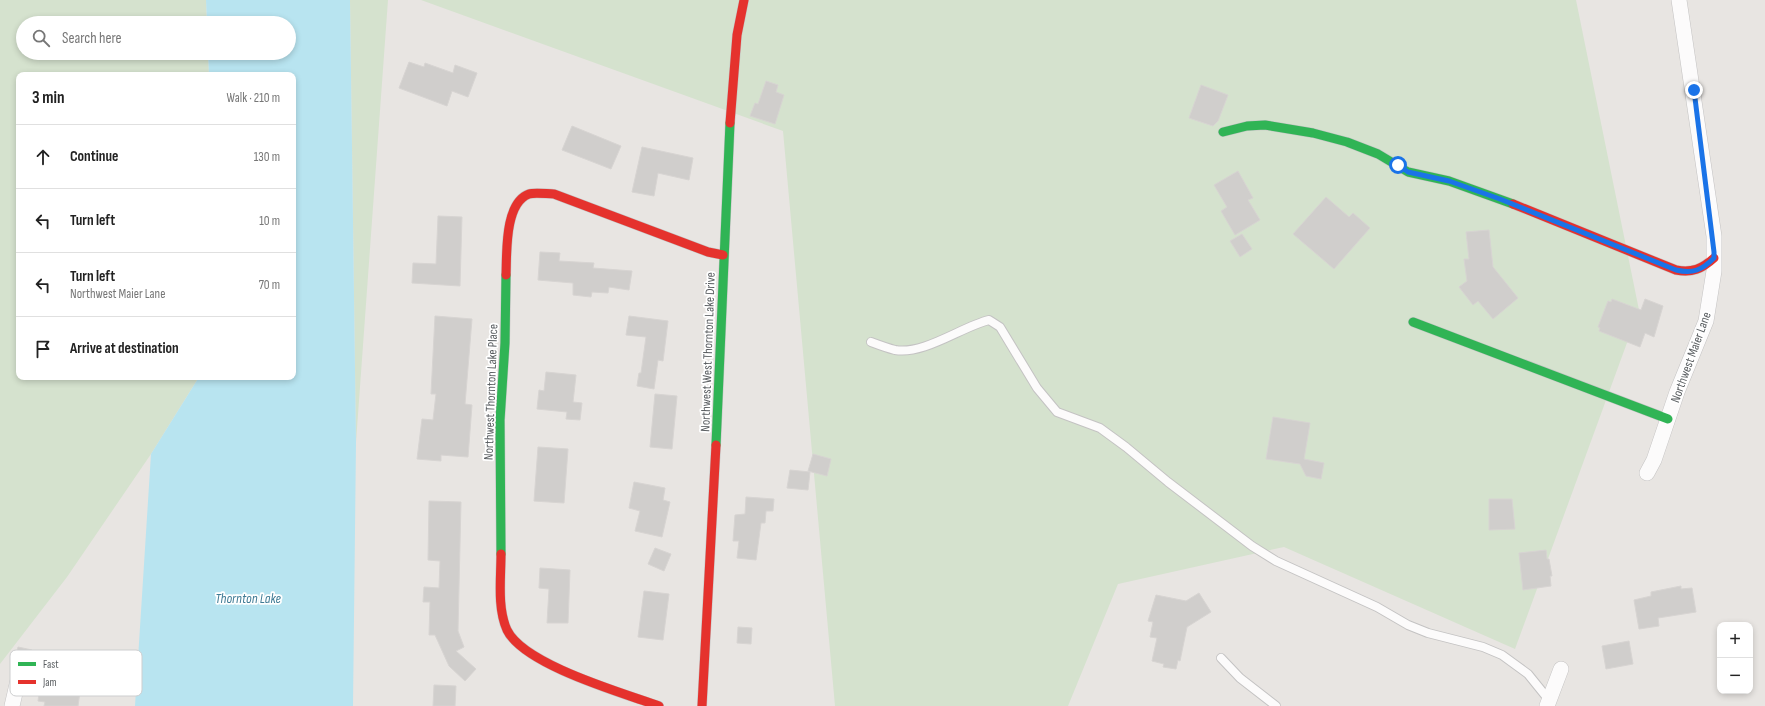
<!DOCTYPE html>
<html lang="en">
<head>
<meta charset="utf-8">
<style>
	body { margin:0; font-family:"Sofia Sans Condensed",sans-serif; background:#f2f2f2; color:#222 }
	.controls { position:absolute; right:12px; bottom:12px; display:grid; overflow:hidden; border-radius:8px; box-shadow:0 2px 6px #0003 }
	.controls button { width:36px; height:36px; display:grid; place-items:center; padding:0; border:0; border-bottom:1px solid #e0e0e0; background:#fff; color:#222; font:20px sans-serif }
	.stop { position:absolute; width:12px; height:12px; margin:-9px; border:3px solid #1a73e8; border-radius:50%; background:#fff }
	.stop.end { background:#1a73e8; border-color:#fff; box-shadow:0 1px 4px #0008 }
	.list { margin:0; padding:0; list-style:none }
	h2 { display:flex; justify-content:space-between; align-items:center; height:52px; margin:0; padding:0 16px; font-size:17px }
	h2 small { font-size:13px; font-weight:400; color:#767676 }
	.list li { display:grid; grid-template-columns:26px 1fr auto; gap:12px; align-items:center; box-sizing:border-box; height:64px; padding:0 16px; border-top:1px solid #e0e0e0 }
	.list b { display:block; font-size:15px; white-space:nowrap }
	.list p { margin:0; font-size:13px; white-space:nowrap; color:#767676 }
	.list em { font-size:13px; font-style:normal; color:#767676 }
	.icon { flex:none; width:22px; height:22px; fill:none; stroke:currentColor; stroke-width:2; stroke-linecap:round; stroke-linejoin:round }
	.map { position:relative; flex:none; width:1765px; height:706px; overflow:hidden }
	.search { position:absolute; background:#fff; box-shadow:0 2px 6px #0003; left:16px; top:16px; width:280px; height:44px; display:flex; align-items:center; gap:10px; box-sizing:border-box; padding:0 14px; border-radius:22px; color:#767676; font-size:15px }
	.panel { position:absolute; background:#fff; box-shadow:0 2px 6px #0003; left:16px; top:72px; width:280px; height:308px; border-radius:8px }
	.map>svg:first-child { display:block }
	.green { fill:#d5e2ce }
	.water { fill:#b8e4f0 }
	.building { fill:#d0cecc; stroke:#d7d4d2 }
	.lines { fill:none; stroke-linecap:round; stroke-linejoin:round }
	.lane-casing { stroke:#c4c3c3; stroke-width:10 }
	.street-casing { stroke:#c4c3c3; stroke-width:16 }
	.fast-casing { stroke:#c3c3c3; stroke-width:10 }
	.jam-casing { stroke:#c3c3c3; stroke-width:10 }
	.lane { stroke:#fcfbfb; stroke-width:8 }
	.street { stroke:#fcfbfb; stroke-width:15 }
	.fast { stroke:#30b455; stroke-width:9 }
	.jam { stroke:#e5322d; stroke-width:9 }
	.route { stroke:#1a73e8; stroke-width:5 }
	.labels { text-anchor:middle; stroke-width:3.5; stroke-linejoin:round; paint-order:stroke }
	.street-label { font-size:13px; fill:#595d60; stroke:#fff }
	.water-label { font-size:14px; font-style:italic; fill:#3f7b95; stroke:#fff }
	.key { fill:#fff; stroke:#cdcecf; stroke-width:1 }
	.key-label { font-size:11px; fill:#595d60 }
</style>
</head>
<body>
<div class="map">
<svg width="1765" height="706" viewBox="0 0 1765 706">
	<rect width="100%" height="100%" fill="#e8e5e2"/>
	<path class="green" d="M 0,0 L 206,0 L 207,23 L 23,23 L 23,53 L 208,53 L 209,75 L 19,75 L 19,377 L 199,377 L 151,454 L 67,577 L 0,664 Z
		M 350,0 L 388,0 L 356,442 Z
		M 421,0 L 1576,0 L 1639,310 L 1515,649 L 1284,547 L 1118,584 L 1068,706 L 835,706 L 783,131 Z"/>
	<path class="water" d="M 206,0 L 350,0 L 356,442 L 353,706 L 135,706 L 151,454 L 199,377 L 293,377 L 293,75 L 209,75 L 208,53 L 289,53 L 289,23 L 207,23 Z"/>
	<path class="building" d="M 409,62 L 424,67 L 425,63 L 453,73 L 455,65 L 477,73 L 468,97 L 452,91 L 447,106 L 399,88 Z
		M 766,81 L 778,85 L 776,92 L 784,95 L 775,124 L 750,116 L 755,103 L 758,104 Z
		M 1201,85 L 1228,95 L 1218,121 L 1213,126 L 1189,118 Z
		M 572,126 L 621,146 L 611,169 L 562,150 Z
		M 642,147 L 693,158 L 689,180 L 658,173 L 654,196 L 632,192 Z
		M 1238,171 L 1253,198 L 1248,200 L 1260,220 L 1235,235 L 1221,211 L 1227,207 L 1214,185 Z
		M 1326,197 L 1349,217 L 1353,213 L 1370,228 L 1334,269 L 1293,234 Z
		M 438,216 L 462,217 L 460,286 L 412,283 L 413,263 L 436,264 Z
		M 1489,230 L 1493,267 L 1518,298 L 1493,319 L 1478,301 L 1473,305 L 1459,287 L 1467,281 L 1464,259 L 1469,259 L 1466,232 Z
		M 1242,234 L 1252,249 L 1240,257 L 1230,241 Z
		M 540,252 L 560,253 L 559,261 L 594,263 L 593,268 L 632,271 L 629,290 L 609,287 L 608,293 L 592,292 L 591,297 L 573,295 L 573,283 L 538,280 Z
		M 1612,299 L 1641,310 L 1645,299 L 1663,306 L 1654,337 L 1645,333 L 1640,347 L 1599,331 L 1600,328 L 1598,327 L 1608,301 L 1611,302 Z
		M 435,316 L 472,319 L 465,404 L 472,405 L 468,457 L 441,455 L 441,461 L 417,459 L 422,419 L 433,420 L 436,394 L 431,394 Z
		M 629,316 L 668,321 L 663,361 L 658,360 L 654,389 L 637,386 L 639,373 L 641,373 L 646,337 L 626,335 Z
		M 546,372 L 576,375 L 573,402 L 582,403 L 580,420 L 566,419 L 567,412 L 537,409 L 539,390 L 544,391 Z
		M 655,394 L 677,396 L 672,449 L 650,447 Z
		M 1273,417 L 1310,423 L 1304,459 L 1324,463 L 1321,479 L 1306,476 L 1300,464 L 1266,459 Z
		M 538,447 L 568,449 L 564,503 L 534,501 Z
		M 813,454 L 831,459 L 827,476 L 808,471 Z
		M 790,470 L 810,472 L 808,490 L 787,488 Z
		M 634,482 L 665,488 L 663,500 L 670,502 L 662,537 L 635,531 L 640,511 L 629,508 Z
		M 746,497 L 774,499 L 773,511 L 766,511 L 765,523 L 761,523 L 756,560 L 737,558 L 739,541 L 733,541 L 735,515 L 745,514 Z
		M 1489,499 L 1512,499 L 1515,529 L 1489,530 Z
		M 429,501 L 461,502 L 458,631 L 464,647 L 456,651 L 476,669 L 465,681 L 449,666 L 435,635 L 429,635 L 430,602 L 423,602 L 424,587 L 439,588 L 440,561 L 428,560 Z
		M 655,548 L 671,554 L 664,571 L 648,564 Z
		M 1546,550 L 1547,559 L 1549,559 L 1552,576 L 1550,576 L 1551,586 L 1523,590 L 1519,553 Z
		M 540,568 L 570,570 L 568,623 L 547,623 L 549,589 L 539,588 Z
		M 1681,586 L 1681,589 L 1692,588 L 1696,612 L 1658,618 L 1659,626 L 1639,629 L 1634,600 L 1651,596 L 1651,592 Z
		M 644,591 L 669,594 L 663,640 L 638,637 Z
		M 1199,593 L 1211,612 L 1187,627 L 1180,661 L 1178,660 L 1176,669 L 1163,667 L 1164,664 L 1152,661 L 1157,638 L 1150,637 L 1153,622 L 1148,621 L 1156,595 L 1186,601 Z
		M 738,627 L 752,628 L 751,644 L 737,643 Z
		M 1629,641 L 1633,664 L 1606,669 L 1602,646 Z
		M 18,647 L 32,650 L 29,663 L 23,658 L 15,661 Z
		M 41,679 L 81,685 L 78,706 L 44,706 L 45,702 L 38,701 Z
		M 434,685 L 456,686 L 455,706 L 433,706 Z"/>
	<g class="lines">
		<g class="lane-casing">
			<path id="lane" d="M 871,342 C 879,345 887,348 895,350 C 924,355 961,327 989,320 L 1000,327 L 1037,388 L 1057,412 L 1100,428 L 1126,447 L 1168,482 L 1252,546 L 1276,561 L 1377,607 L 1408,625 L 1428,633 L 1483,647 L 1502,655 L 1528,674 L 1549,700
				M 1221,658 L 1240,678 L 1276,706"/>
		</g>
		<g class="street-casing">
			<path id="street" d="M 1647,473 L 1654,460 L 1677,392 L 1706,321 L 1714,271 L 1714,236 L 1679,0
				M 12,706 L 21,667
				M 1547,706 L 1561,669"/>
		</g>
		<g class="fast-casing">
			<path id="fast" d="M 1223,132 L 1247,126 L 1265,125 L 1313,133 L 1347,142 L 1378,154 L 1408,172 L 1449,181 L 1513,204
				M 1413,322 L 1668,419
				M 716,445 L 730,123
				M 501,554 L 500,420 L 505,343 L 506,275"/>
		</g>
		<g class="jam-casing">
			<path id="jam" d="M 730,123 L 737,35 L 744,0
				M 1513,204 L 1676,270 C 1692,273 1702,269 1714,258
				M 506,275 C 507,255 504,203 529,194 C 535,192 547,194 554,194 L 708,252 L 723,255
				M 501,554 C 501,578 497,608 507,630 C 524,665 623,693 659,706
				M 702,706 L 716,445"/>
		</g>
		<use href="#lane" class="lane"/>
		<use href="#street" class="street"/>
		<use href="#fast" class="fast"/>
		<use href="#jam" class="jam"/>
	</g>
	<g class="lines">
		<path class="route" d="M 1398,165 L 1408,172 L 1449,181 L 1500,199 L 1676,270 C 1693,274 1702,270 1714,258 L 1714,252 L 1694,90"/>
	</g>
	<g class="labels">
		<g class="street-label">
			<text transform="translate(707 352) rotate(-88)" y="5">Northwest West Thornton Lake Drive</text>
			<text transform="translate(1690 357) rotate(-70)" y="5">Northwest Maier Lane</text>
			<text transform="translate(490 392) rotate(-88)" y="5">Northwest Thornton Lake Place</text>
		</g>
		<g class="water-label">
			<text x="248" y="603">Thornton Lake</text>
		</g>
	</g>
	<rect x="10" y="650" width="132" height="46" rx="6" class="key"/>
	<rect x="18" y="662" width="18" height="4" fill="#30b455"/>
	<rect x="18" y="680" width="18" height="4" fill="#e5322d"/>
	<g class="key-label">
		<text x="43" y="668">Fast</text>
		<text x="43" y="686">Jam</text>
	</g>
</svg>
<div class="controls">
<button>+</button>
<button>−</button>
</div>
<div class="stop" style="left:1398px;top:165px"></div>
<div class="stop end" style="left:1694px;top:90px"></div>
<div class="search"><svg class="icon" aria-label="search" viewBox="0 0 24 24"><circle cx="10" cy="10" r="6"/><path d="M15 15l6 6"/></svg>Search here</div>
<section class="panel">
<h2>3 min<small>Walk · 210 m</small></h2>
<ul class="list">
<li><svg class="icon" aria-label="ahead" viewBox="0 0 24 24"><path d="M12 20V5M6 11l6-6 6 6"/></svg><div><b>Continue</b></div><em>130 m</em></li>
<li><svg class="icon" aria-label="left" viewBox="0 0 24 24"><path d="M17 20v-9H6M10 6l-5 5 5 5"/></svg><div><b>Turn left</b></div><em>10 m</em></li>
<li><svg class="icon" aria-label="left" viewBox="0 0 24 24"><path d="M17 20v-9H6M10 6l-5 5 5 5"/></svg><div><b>Turn left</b><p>Northwest Maier Lane</p></div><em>70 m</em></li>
<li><svg class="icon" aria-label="arrive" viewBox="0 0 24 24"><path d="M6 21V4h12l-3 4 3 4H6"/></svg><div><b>Arrive at destination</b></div></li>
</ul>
</section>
</div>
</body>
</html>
